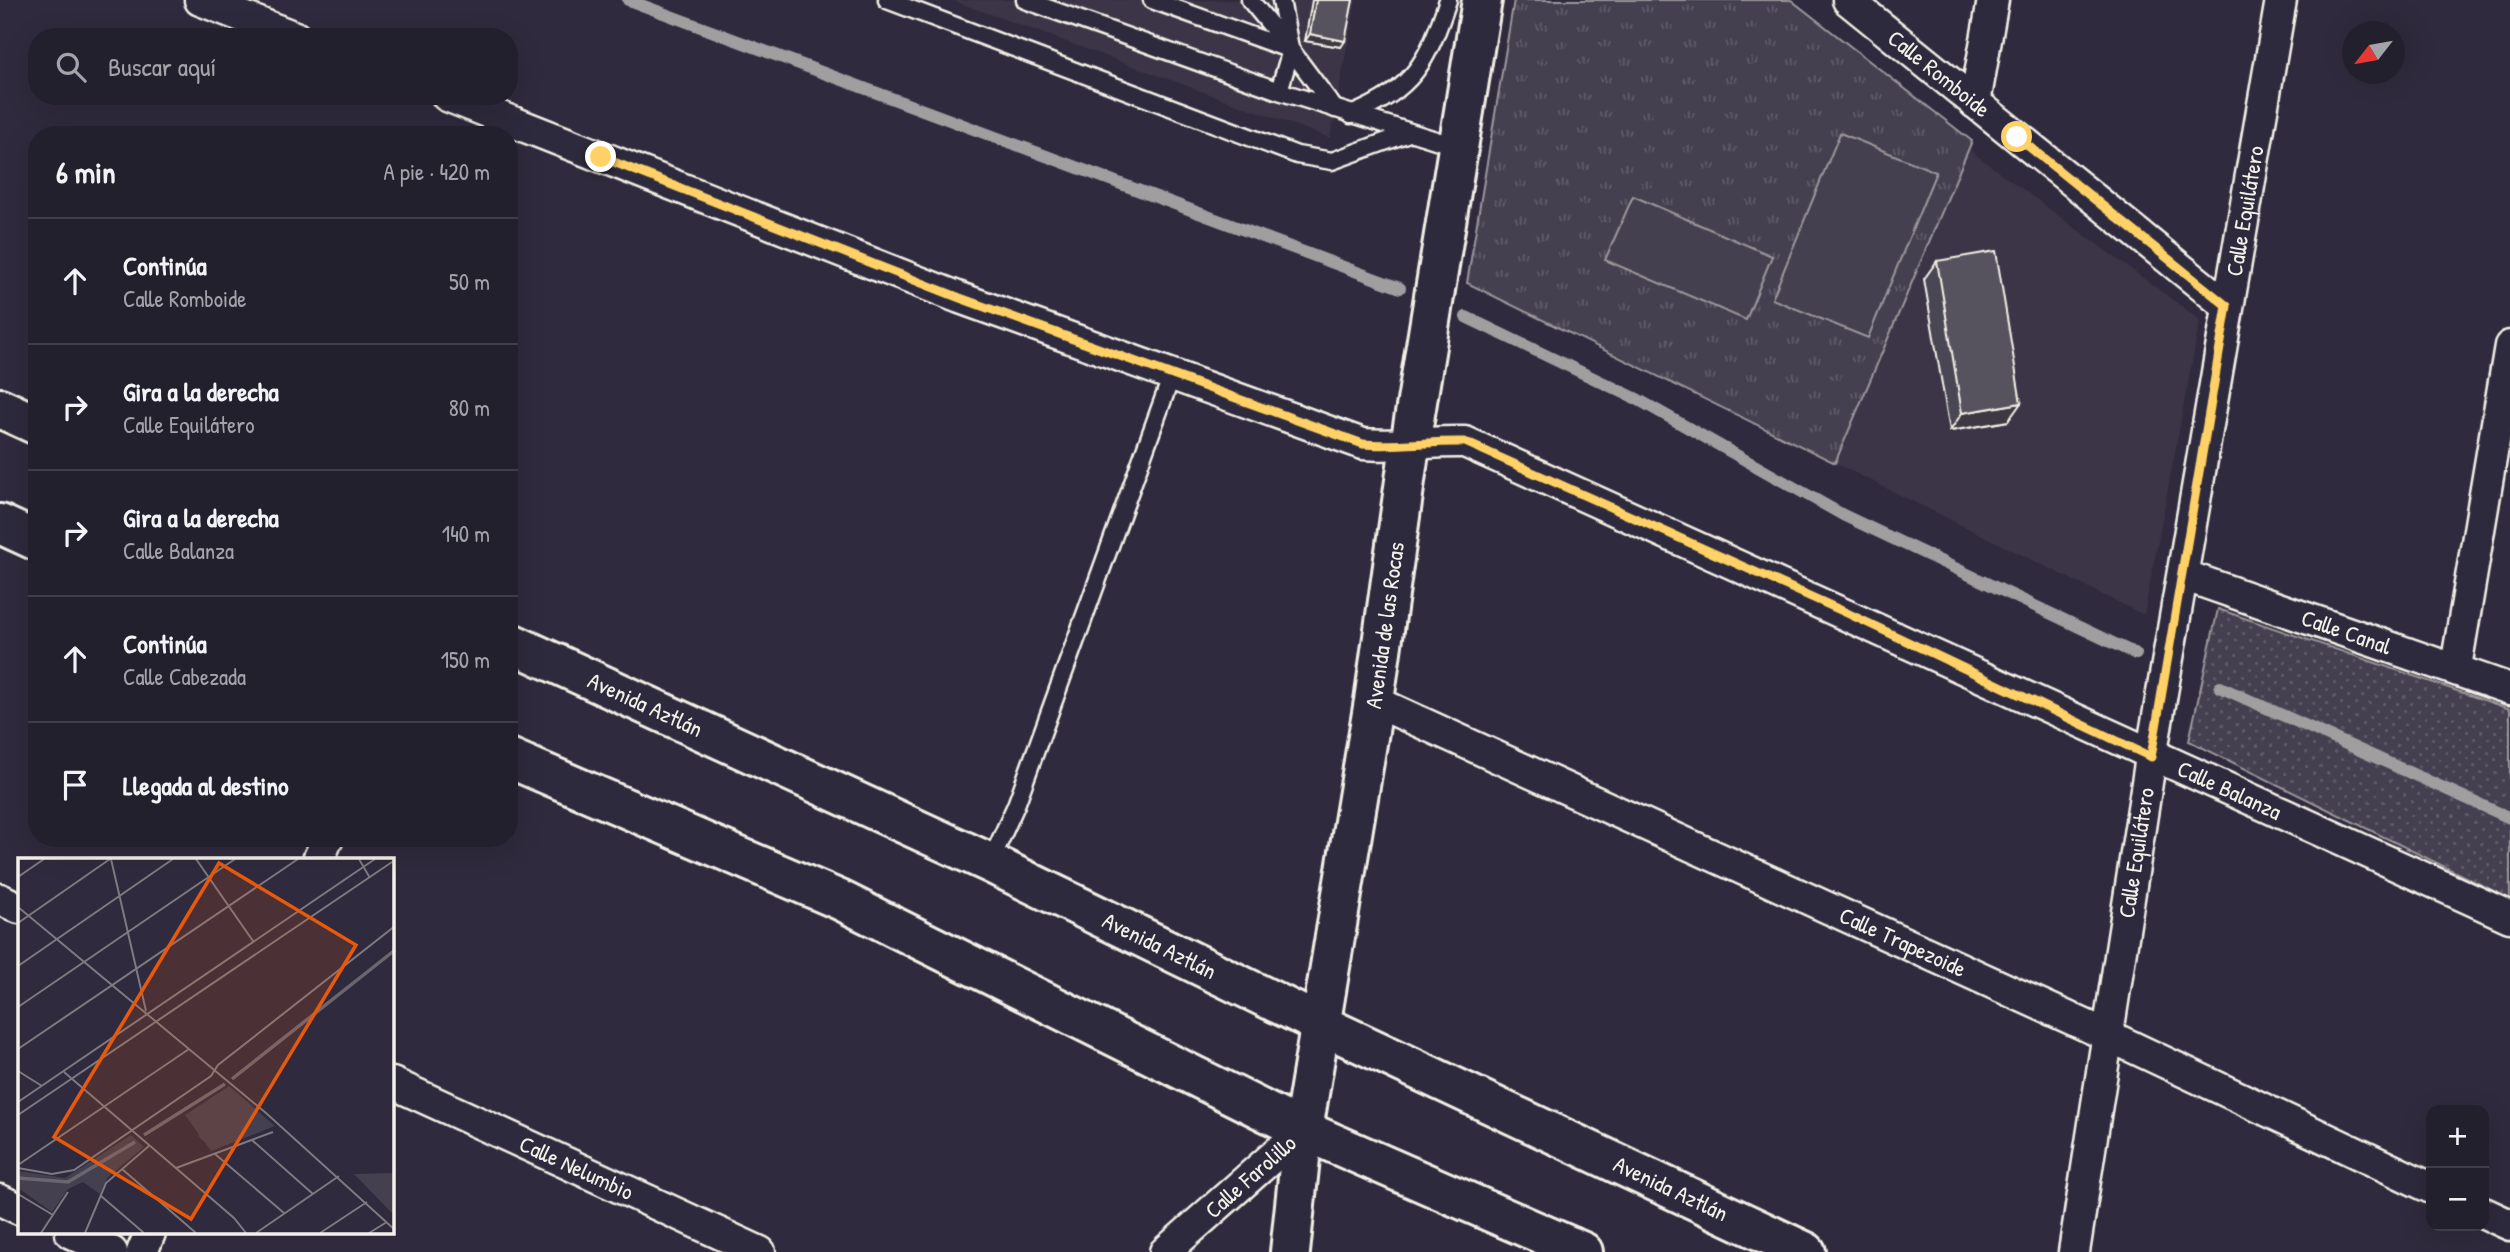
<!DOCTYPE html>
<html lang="es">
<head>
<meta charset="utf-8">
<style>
	body { margin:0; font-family:"Patrick Hand",sans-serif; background:#2b2836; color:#f1f3f6 }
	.controls { position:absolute; right:21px; bottom:21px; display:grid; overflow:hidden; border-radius:14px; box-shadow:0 7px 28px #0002 }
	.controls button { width:63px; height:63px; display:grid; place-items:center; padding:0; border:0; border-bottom:2px solid #403e4a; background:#23202e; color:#f1f3f6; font:35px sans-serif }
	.compass { position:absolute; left:2342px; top:21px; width:63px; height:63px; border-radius:50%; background:#23202e; box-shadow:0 7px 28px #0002; rotate:239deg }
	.stop { position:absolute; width:21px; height:21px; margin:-16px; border:5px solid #ffd166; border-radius:50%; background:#fff }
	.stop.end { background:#ffd166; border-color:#fff; box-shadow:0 2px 7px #0008 }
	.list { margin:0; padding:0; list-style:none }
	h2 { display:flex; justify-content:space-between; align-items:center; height:91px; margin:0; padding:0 28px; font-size:30px }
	h2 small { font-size:23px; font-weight:400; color:#a3a3aa }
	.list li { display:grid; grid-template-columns:46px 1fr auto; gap:21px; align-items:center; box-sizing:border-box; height:126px; padding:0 28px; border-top:2px solid #403e4a }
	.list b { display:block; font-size:26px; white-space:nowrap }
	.list p { margin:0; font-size:23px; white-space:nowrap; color:#a3a3aa }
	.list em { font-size:23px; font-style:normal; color:#a3a3aa }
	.icon { flex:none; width:38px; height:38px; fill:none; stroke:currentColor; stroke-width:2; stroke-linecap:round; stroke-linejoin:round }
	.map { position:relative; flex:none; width:2510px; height:1252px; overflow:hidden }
	.search { position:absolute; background:#23202e; box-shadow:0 7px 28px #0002; left:28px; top:28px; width:490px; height:77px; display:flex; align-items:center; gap:18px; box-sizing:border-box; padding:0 24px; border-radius:28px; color:#a3a3aa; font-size:26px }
	.panel { position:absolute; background:#23202e; box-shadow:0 7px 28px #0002; left:28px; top:126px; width:490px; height:721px; border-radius:28px }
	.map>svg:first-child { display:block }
	.built { fill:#3b3647 }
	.grass { fill:url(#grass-dots); stroke:#9c989c; stroke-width:2 }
	.park { fill:url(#park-tufts); stroke:#9c989c; stroke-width:2 }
	.pitch { fill:#454050; stroke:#9c989c; stroke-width:2 }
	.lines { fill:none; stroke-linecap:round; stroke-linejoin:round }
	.stream { stroke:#a19ea0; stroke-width:12 }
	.lane-casing { stroke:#f4f1e8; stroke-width:21 }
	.street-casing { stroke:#f4f1e8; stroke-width:35 }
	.secondary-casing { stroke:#f4f1e8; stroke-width:44 }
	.lane { stroke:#2f2a3d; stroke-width:16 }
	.street { stroke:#2f2a3d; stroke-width:30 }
	.secondary { stroke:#2f2a3d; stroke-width:38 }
	.wall { fill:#4a4752; stroke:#f4f1e8; stroke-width:2 }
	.shaded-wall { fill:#3c3942; stroke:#f4f1e8; stroke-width:2 }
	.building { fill:#56525f; stroke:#f4f1e8; stroke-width:2 }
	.route { stroke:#ffd166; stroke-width:9 }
	.labels { text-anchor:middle; stroke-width:5; stroke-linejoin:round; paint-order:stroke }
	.street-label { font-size:23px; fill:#f4f1e8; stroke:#2f2a3d }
	.inset-river { fill:none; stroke:#6a6670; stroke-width:3.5 }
	.inset-road { fill:none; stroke:#7e7a81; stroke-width:2 }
	.view { fill:#e8590c; fill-opacity:0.15; stroke:#e8590c; stroke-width:3.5 }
	.inset-edge { fill:none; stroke:#f4f1e8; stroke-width:3.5 }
</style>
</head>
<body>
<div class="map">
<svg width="2510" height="1252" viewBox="0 0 2510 1252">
	<defs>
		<pattern id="grass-dots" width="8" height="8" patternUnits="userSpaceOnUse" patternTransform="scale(1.75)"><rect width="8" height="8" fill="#454050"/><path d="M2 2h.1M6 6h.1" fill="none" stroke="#605c69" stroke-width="1.8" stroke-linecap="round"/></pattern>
		<pattern id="park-tufts" width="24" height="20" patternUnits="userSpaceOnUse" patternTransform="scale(1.75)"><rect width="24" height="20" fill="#454050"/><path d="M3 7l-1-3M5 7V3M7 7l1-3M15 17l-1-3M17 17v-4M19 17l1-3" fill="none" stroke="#605c69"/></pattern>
	</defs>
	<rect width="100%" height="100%" fill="#2f2a3d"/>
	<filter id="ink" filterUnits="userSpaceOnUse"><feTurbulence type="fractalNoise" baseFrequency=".0143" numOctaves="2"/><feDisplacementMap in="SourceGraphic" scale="14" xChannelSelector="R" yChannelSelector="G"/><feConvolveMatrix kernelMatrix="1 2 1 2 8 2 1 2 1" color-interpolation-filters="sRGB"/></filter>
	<g filter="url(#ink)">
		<path class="built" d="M 951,0 L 1356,0 L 1330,138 Z
			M 1968,149 L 2200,320 L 2144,615 L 1835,463 Z"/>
		<path class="grass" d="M 2218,609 L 2510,709 L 2510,899 L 2189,741 Z"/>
		<path class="park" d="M 1514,0 L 1791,0 L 1972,141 L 1835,463 L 1467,283 Z"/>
		<path class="pitch" d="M 1840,133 L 1936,172 L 1868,338 L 1772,299 Z
			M 1633,196 L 1772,256 L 1746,320 L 1605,260 Z"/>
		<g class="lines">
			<path class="stream" d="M 628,0 L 1400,288
				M 1466,317 L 1637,399 L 1843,515 L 2136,654
				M 2220,687 L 2510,818"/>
			<g class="lane-casing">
				<path id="lane" d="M 887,0 L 1297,155 L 1332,161 L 1409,133
					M 1025,0 L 1279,91 L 1458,147
					M 1152,0 L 1291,50 L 1335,109
					M 1250,0 L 1291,50 L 1279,91
					M 1281,0 L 1290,48
					M 1351,115 C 1414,89 1427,63 1448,0
					M 990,863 L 1016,805 L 1172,375"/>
			</g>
			<g class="street-casing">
				<g id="street">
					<path d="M 200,0 L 295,37"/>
					<path id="s1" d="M 1848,0 L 2227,306"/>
					<path id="s2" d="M 447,96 L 960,298 L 1363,444 C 1397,447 1431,441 1465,442 C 1815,598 2161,761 2510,917"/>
					<path d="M 1975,103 L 1993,0"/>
					<path id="s3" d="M 2183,575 L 2510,689"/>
					<path d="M 2456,667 L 2510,346"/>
					<path id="s4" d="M 1374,701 L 2109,1036 L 2431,1188"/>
					<path d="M 318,860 L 328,838"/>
					<path d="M 0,899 L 19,908"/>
					<path id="s5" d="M 392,1083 L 760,1252"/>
					<path d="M 0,1200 L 19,1209"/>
					<path d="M 2484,1213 L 2510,1225"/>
					<path d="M 71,1233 L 112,1252"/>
					<path d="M 142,1252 L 150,1233"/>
					<path id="s6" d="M 1165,1252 L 1303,1130"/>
					<path id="s7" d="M 2074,1252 L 2151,757 L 2281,0"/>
				</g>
			</g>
			<g class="secondary-casing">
				<g id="secondary">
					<path d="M 0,408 L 37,425"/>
					<path d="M 0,524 L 37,541"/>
					<path id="s8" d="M 509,642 L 990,863 L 1322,1025 L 1806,1252"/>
					<path d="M 509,758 L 840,900 L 1303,1130 L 1583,1252"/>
					<path id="s9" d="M 1290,1252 L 1303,1130 L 1374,701 L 1410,445 L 1482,0"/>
				</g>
			</g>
			<use href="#lane" class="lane"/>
			<use href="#street" class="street"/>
			<use href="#secondary" class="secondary"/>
		</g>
		<path class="wall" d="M 1312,0 L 1353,0 L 1341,47 L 1305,41 Z
			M 1937,261 L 2008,421 L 1950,431 L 1924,279 Z"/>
		<path class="shaded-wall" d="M 1310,34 L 1345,41 L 1341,47 L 1305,41 Z
			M 2021,403 L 2008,421 L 1950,431 L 1962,413 Z"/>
		<path class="building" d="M 1316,0 L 1353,0 L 1345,41 L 1310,34 Z
			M 1996,251 L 2021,403 L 1962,413 L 1937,261 Z"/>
	</g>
	<g class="lines" filter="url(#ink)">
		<path class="route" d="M 601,157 L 960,298 L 1363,444 C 1397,447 1431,441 1465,442 L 1847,613 L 2151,757 L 2227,306 L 2017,137"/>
	</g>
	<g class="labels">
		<g class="street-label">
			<text dy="8" stroke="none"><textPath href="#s1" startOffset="117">Calle Romboide</textPath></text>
			<text dy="8" stroke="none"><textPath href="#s7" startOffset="1055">Calle Equilátero</textPath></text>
			<text dy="8" stroke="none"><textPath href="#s9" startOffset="634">Avenida de las Rocas</textPath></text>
			<text dy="8" stroke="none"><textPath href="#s3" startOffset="173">Calle Canal</textPath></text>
			<text dy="8" stroke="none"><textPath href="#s8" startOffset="150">Avenida Aztlán</textPath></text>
			<text dy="8" stroke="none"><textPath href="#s2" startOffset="1922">Calle Balanza</textPath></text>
			<text dy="8" stroke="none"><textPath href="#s7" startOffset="404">Calle Equilátero</textPath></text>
			<text dy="8" stroke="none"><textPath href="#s4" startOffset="581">Calle Trapezoide</textPath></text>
			<text dy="8" stroke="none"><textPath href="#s8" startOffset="718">Avenida Aztlán</textPath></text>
			<text dy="8" stroke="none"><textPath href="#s5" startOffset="203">Calle Nelumbio</textPath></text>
			<text dy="8" stroke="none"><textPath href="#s6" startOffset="114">Calle Farolillo</textPath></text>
			<text dy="8" stroke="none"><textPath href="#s8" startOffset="1284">Avenida Aztlán</textPath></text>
		</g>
	</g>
	<g transform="translate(18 858)">
		<rect width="376" height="376" fill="#2f2a3d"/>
		<path d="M 113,277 L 126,289 L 90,319 L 82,336 L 65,324 L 50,331 L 34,354 L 0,330 L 0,313 L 47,320 Z" fill="#454050"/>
		<path d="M 211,228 L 257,268 L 193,293 L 167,257 Z" fill="#454050"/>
		<path d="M180 274a10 10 0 1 1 20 0a10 10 0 1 1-20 0ZM 376,315 L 377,315 L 376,357 L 336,316 Z" fill="#454050"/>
		<path class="inset-river" d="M 214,221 L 377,92M 126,277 L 207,226M 0,320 L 50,324 L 117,284"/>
		<path class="inset-road" d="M 93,1 L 128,153M 178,1 L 235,83M 341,1 L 352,20M 0,19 L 26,1M 0,49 L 248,255 L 377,372M 0,65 L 92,1M 0,108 L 155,1M 0,149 L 217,1M 0,191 L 280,1M 0,213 L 24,228M 46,214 L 216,360 L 228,375M 0,244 L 357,1M 0,257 L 377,2M 234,282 L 295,336M 197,296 L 266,355M 0,307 L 171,191M 0,310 L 34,316 L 56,312 L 193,218 L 200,207 L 377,68M 158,310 L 255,274M 104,311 L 178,375M 0,336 L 35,357M 83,338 L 126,375M 23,375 L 50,334M 67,375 L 88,325 L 132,287M 238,375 L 321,318M 302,375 L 349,344M 351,375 L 369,364"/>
		<path class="view" d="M 201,5 L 338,87 L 173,361 L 36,279 Z"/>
		<rect width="376" height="376" class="inset-edge"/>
	</g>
</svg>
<div class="controls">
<button>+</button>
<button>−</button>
</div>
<svg class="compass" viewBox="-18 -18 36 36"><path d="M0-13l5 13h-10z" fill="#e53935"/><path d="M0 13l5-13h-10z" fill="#a3a3aa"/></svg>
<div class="stop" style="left:2017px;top:137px"></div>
<div class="stop end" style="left:601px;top:157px"></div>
<div class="search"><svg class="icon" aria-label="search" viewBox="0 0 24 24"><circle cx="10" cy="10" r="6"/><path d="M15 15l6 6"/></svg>Buscar aquí</div>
<section class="panel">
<h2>6 min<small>A pie · 420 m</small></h2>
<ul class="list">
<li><svg class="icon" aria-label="ahead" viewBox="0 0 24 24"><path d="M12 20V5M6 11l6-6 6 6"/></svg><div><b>Continúa</b><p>Calle Romboide</p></div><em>50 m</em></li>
<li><svg class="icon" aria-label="right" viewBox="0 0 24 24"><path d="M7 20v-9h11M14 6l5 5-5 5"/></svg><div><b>Gira a la derecha</b><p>Calle Equilátero</p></div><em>80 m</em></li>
<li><svg class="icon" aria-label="right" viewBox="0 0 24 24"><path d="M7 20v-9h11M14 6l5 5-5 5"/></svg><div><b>Gira a la derecha</b><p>Calle Balanza</p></div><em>140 m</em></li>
<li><svg class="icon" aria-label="ahead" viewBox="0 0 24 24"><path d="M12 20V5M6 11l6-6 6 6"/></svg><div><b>Continúa</b><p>Calle Cabezada</p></div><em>150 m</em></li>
<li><svg class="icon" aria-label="arrive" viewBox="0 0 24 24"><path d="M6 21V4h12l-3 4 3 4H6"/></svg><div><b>Llegada al destino</b></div></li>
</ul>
</section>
</div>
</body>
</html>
